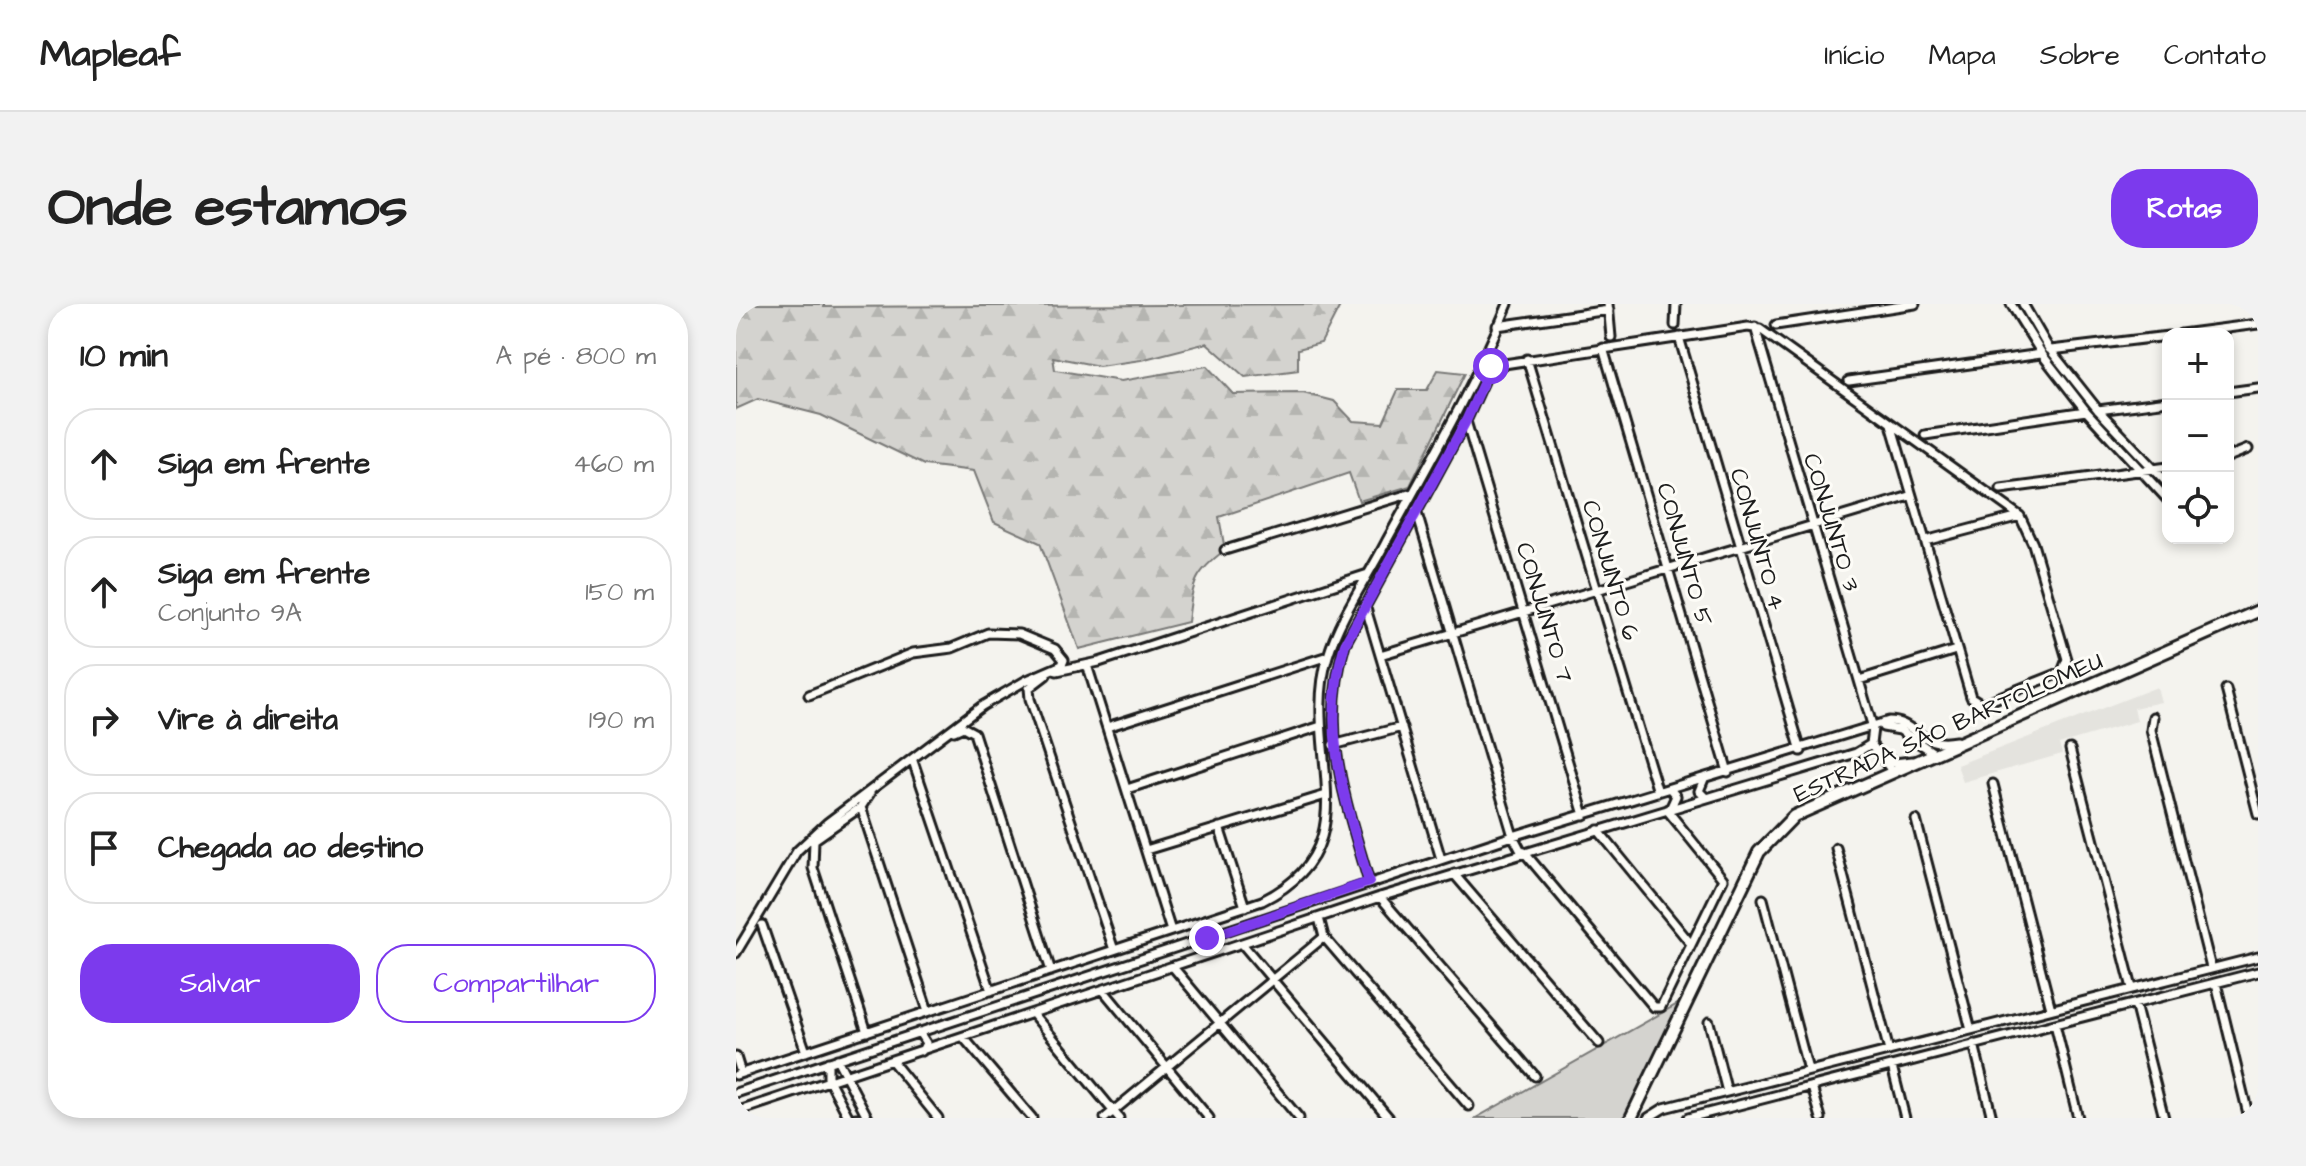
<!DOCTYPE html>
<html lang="pt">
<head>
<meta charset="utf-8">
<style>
	body { margin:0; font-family:"Architects Daughter",sans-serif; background:#f2f2f2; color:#222 }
	.controls { position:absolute; right:24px; top:24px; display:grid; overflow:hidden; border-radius:16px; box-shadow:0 4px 12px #0003 }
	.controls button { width:72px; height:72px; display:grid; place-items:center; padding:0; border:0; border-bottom:2px solid #e0e0e0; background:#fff; color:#222; font:40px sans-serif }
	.stop { position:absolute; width:24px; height:24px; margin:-18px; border:6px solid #7c3aed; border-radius:50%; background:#fff }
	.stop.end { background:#7c3aed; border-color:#fff; box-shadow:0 2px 8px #0008 }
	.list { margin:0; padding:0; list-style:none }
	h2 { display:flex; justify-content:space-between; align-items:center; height:104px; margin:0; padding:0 32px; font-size:34px }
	h2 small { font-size:26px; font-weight:400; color:#767676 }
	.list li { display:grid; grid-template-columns:52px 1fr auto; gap:24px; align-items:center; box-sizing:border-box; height:112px; margin:0 16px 16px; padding:0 16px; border:2px solid #e0e0e0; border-radius:32px }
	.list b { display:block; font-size:30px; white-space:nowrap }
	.list p { margin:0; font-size:26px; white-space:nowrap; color:#767676 }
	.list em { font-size:26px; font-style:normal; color:#767676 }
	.actions { display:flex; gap:16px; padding:24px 32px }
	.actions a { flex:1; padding:18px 0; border:2px solid #7c3aed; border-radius:32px; text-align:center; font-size:28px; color:#7c3aed }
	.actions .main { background:#7c3aed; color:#fff }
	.icon { flex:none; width:44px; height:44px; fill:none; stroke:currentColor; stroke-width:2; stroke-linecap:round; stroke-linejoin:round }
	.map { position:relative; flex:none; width:1522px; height:814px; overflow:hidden; border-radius:32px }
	header { display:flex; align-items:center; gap:48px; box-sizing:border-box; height:112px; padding:0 40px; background:#fff; border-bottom:2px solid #e0e0e0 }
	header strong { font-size:38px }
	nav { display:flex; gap:44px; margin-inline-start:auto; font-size:28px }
	.intro { display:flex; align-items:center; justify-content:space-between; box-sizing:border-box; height:192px; padding:0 48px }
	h1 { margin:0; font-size:56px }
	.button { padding:20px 36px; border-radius:32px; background:#7c3aed; color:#fff; font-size:28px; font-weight:700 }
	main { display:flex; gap:48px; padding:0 48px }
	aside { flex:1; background:#fff; border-radius:32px; box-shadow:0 4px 12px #0003 }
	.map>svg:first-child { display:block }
	.built { fill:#e4e3de }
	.forest { fill:url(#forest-firs); stroke:#787876; stroke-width:2 }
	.green { fill:#d4d3cf; stroke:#787876; stroke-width:2 }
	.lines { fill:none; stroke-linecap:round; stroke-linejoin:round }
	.street-casing { stroke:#1c1c1c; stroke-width:13 }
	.secondary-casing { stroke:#1c1c1c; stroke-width:16 }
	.street { stroke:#fdfcf7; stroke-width:7 }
	.secondary { stroke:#fdfcf7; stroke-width:10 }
	.route { stroke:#7c3aed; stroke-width:10 }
	.labels { text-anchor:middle; stroke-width:6; stroke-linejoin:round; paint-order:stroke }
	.street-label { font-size:24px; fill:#1c1c1c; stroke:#fdfcf7 }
</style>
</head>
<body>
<header>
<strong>Mapleaf</strong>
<nav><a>Início</a><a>Mapa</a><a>Sobre</a><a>Contato</a></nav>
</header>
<div class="intro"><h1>Onde estamos</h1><a class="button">Rotas</a></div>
<main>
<aside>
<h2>10 min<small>A pé · 800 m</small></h2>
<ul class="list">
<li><svg class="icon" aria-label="ahead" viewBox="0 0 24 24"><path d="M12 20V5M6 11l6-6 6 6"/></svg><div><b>Siga em frente</b></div><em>460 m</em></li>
<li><svg class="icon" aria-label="ahead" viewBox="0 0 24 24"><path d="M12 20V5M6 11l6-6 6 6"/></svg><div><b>Siga em frente</b><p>Conjunto 9A</p></div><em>150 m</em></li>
<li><svg class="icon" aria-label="right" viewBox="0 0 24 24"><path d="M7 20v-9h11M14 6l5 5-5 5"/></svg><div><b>Vire à direita</b></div><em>190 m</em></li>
<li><svg class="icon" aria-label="arrive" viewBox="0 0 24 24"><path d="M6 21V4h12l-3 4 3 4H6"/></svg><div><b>Chegada ao destino</b></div></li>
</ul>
<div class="actions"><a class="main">Salvar</a><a>Compartilhar</a></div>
</aside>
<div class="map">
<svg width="1522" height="814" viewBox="0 0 1522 814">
	<defs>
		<pattern id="forest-firs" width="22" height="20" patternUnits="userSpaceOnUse" patternTransform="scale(2)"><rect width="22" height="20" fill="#d4d3cf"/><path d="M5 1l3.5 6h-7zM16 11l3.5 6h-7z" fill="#b5b5b1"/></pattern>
	</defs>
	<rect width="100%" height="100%" fill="#f4f3ee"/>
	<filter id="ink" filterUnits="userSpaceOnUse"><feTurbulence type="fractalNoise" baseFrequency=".0125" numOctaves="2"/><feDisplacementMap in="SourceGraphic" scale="16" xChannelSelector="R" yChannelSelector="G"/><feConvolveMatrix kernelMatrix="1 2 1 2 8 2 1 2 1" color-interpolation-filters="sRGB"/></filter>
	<g filter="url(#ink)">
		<path class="built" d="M 1421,383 L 1425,398 L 1398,404 L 1401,417 L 1323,440 L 1326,450 L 1227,478 L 1221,461 Z"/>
		<path class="forest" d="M 0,0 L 88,0 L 88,3 L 605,0 L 585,39 L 562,45 L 562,66 L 509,73 L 471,39 L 405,56 L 363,62 L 317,53 L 319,66 L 385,77 L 471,62 L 497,90 L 567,89 L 598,97 L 617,117 L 647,119 L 662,86 L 691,86 L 702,66 L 729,69 L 674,182 L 623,197 L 613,169 L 483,213 L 489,246 C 457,270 457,279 452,318 L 343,345 L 304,239 L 258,218 L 238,167 L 188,161 L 85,111 L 22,95 L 0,105 Z"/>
		<path class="green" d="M 954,693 L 896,814 L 740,814 Z"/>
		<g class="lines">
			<g class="street-casing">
				<path id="street" d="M 872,0 L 875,33
					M 1275,0 L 1308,53
					M 1287,0 L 1313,45
					M 939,21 L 940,0
					M 1040,21 L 1179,0
					M 761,22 L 873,6
					M 1019,23 L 1137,424 L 1135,440 L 1156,467
					M 1445,30 L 1522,20
					M 943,33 L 1065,447
					M 867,44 L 992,468
					M 1315,46 L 1432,32
					M 1316,48 L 1362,106 L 1432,180
					M 1308,53 L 1350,107 L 1432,196
					M 791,55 L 922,488
					M 1113,77 L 1305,50
					M 1492,88 L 1522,84
					M 1362,106 L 1432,97
					M 730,117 L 848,511
					M 1189,131 L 1350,107
					M 1492,153 L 1512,145
					M 1265,185 L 1432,163
					M 680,206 L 777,532 L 786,549
					M 1189,237 L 1284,212
					M 489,246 L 676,189
					M 629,301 L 705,555
					M 644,351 L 1174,192
					M 351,361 L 435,627
					M 321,367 L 363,358 L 632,270
					M 310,371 L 293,384 L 294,395 L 378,646
					M 1123,376 L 1220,346
					M 1490,385 L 1522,510
					M 1417,413 L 1415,426 L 1475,664
					M 371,423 L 592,352
					M 1147,423 L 1164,426 L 1198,449
					M 218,427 L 227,423 L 238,429 L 315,667
					M 597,441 L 666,423
					M 1334,445 L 1396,684
					M 1151,454 L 1158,459 L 1176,457
					M 177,457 L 255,687
					M 968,475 L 963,487 L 970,494
					M 1257,480 L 1315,705
					M 391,485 L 585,422
					M 934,485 L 940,492 L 934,505
					M 125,503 L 192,707
					M 1180,516 L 1235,726
					M 483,523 L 509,603
					M 862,526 L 955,640
					M 1100,544 L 1153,747
					M 410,546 L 590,491
					M 788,548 L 918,703 L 925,703 L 987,575 L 931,506
					M 718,570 L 863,739
					M 633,578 C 609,494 583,427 609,340 L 730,117 L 755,62 L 1012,23 L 1024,25 L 1284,212 L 1297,240 L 1331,355 L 1326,368 L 1246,400 L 1235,393 L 1155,120
					M 644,593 L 799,772
					M 1027,595 L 1072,766
					M 583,614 L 588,633 L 733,802
					M 26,621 L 70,748
					M 508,642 L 653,814
					M 0,649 L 61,547 L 91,519 L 246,402 L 289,377 L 326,361 L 328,356 L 319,345 L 283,330 L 252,329 L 216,344 L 177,349 L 73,391
					M 437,663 L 563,814
					M 1480,679 L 1513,814
					M 368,687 L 473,814
					M 1399,700 L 1428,814
					M 297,710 L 383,814
					M 973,718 L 991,788
					M 1319,720 L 1342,814
					M 131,728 L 77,564 L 78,536 L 125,503 L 134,489
					M 183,728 L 190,739 L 186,747
					M 228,734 L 296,814
					M 1238,740 L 1256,814
					M 0,753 L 5,769
					M 101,755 L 132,814
					M 156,757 L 202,814
					M 92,758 L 92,774 L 113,814
					M 1156,762 L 1169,814
					M 0,771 L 526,597 C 639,541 563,446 592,352 C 604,312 631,275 650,238 C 693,160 738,82 772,0
					M 1076,783 L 1085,814
					M 0,789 L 777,532 L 1153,417 C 1180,417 1181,444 1220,437
					M 0,808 L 644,593 L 1120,449 L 1135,440
					M 119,814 L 131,814
					M 369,814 L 588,633
					M 912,814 L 928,804 L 1522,653
					M 952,814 L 1522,668"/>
			</g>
			<g class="secondary-casing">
				<path id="secondary" d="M 895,814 L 1023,548 L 1058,512 L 1522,307"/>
			</g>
			<use href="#street" class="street"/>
			<use href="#secondary" class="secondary"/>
		</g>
	</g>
	<g class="lines" filter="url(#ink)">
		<path class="route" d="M 471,634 L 633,578 C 609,494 583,427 609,340 L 730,117 L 755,62"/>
	</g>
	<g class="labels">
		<g class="street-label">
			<text transform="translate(1096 218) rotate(73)" y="8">CONJUNTO 3</text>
			<text transform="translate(1022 235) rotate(74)" y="8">CONJUNTO 4</text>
			<text transform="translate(949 250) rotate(74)" y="8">CONJUNTO 5</text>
			<text transform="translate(875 266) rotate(73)" y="8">CONJUNTO 6</text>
			<text transform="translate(809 308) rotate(73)" y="8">CONJUNTO 7</text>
			<text transform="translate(1212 423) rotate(-24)" y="8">ESTRADA SÃO BARTOLOMEU</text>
		</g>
	</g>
</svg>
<div class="controls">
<button>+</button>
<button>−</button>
<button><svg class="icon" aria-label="locate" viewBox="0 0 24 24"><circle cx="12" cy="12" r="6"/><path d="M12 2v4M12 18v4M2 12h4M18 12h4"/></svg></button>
</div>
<div class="stop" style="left:755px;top:62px"></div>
<div class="stop end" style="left:471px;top:634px"></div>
</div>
</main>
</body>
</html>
